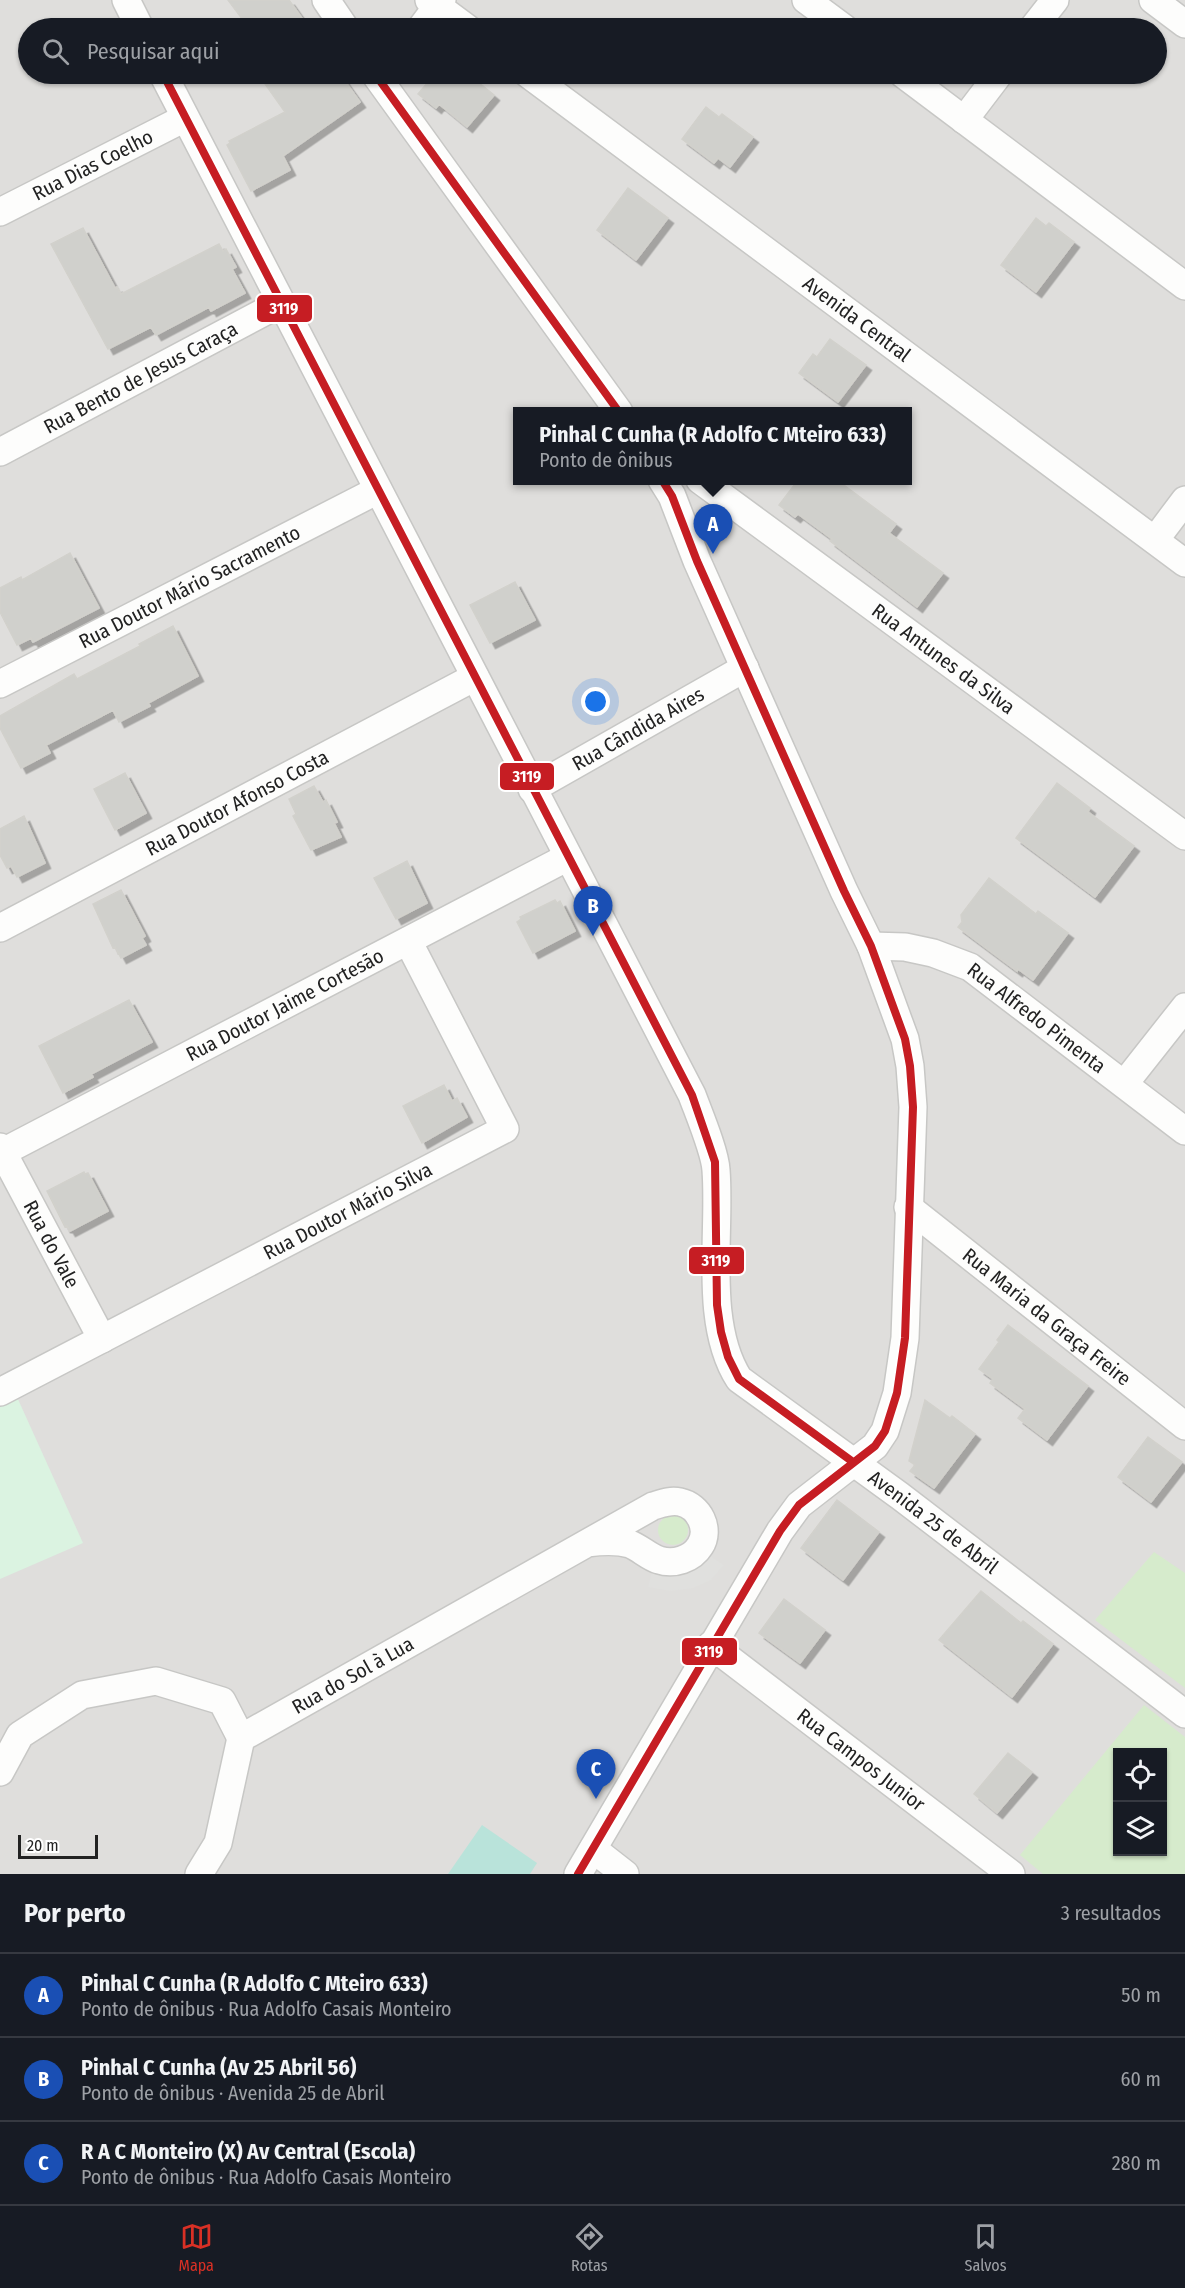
<!DOCTYPE html>
<html lang="pt">
<head>
<meta charset="utf-8">
<style>
	body { margin:0; font-family:"Fira Sans Condensed",sans-serif; background:#242831; color:#f1f3f6 }
	.controls { position:absolute; right:18px; bottom:18px; display:grid; overflow:hidden; border-radius:0px; box-shadow:0 2px 4px #0004 }
	.controls button { width:54px; height:54px; display:grid; place-items:center; padding:0; border:0; border-bottom:2px solid #363941; background:#171b24; color:#f1f3f6; font:30px sans-serif }
	.scale { position:absolute; left:18px; bottom:15px; width:80px; box-sizing:border-box; padding-left:6px; border:3px solid #222; border-top:0; font-size:16px; line-height:21px; white-space:nowrap; color:#222; -webkit-text-stroke:4px #fff; paint-order:stroke }
	.you { position:absolute; left:596px; top:702px; width:21px; height:21px; margin:-15px; border:4px solid #fff; border-radius:50%; background:#1a73e8; box-shadow:0 0 0 9px #1a73e833 }
	.badge { display:grid; place-items:center; width:39px; height:39px; border-radius:50%; background:#d93025; color:#fff; font-size:20px; font-weight:700 }
	.pin { position:absolute; translate:-50% -50px; filter:drop-shadow(0 2px 3px #0008) }
	.pin::after { content:''; position:absolute; top:32px; width:21px; height:18px; background:inherit; clip-path:polygon(0 0,100% 0,50% 100%) }
	.popup { position:absolute; left:513px; top:407px; width:399px; height:78px; box-sizing:border-box; display:grid; place-content:center; border-radius:0px; background:#171b24; filter:drop-shadow(0 2px 4px #0005); font-size:20px; white-space:nowrap; color:#9ea1a6 }
	.popup b { font-size:22px; color:#f1f3f6 }
	.popup::after { content:''; position:absolute; left:50%; top:100%; margin-left:-12px; border:12px solid transparent; border-top-color:#171b24 }
	.list { margin:0; padding:0; list-style:none }
	h2 { display:flex; justify-content:space-between; align-items:center; height:78px; margin:0; padding:0 24px; font-size:26px }
	h2 small { font-size:20px; font-weight:400; color:#9ea1a6 }
	.list li { display:grid; grid-template-columns:39px 1fr auto; gap:18px; align-items:center; box-sizing:border-box; height:84px; padding:0 24px; border-top:2px solid #363941 }
	.list b { display:block; font-size:22px; white-space:nowrap }
	.list p { margin:0; font-size:20px; white-space:nowrap; color:#9ea1a6 }
	.list em { font-size:20px; font-style:normal; color:#9ea1a6 }
	.icon { flex:none; width:33px; height:33px; fill:none; stroke:currentColor; stroke-width:2; stroke-linecap:round; stroke-linejoin:round }
	.map { position:relative; flex:none; width:1185px; height:1874px; overflow:hidden }
	.search { position:absolute; background:#171b24; box-shadow:0 2px 4px #0004; left:18px; right:18px; top:18px; height:66px; display:flex; align-items:center; gap:15px; box-sizing:border-box; padding:0 21px; border-radius:33px; color:#9ea1a6; font-size:22px }
	.sheet { height:330px; background:#171b24 }
	nav { display:flex; justify-content:space-around; align-items:center; box-sizing:border-box; height:84px; border-top:2px solid #363941; background:#171b24; font-size:16px; color:#9ea1a6 }
	nav a { display:grid; justify-items:center; gap:3px }
	nav .on { color:#d93025 }
	.map>svg:first-child { display:block }
	.residential { fill:#dfdedc; fill-rule:evenodd }
	.grass { fill:#d6ebcc; fill-rule:evenodd }
	.park { fill:#dbf3e1 }
	.pitch { fill:#b9e3da }
	.parking { fill:#e0e0de }
	.building { fill:#d0d0cc; stroke:#d2d1cc; stroke-width:1.5; filter:url(#shadow) }
	.lines { fill:none; stroke-linecap:round; stroke-linejoin:round }
	.minor-casing { stroke:#c7c7c5; stroke-width:30 }
	.minor { stroke:#fdfdfc; stroke-width:27 }
	.bus-1-casing { stroke:#fff; stroke-width:12 }
	.bus-1 { stroke:#c61d23; stroke-width:8 }
	.labels { text-anchor:middle; stroke-width:4.5; stroke-linejoin:round; paint-order:stroke }
	.street-label { font-size:20px; fill:#222; stroke:#fff }
	.line-badge { stroke:#fff; stroke-width:2 }
	.badge-label { font-size:16px; text-anchor:middle; font-weight:bold; fill:#fff }
</style>
</head>
<body>
<div class="map">
<svg width="1185" height="1874" viewBox="0 0 1185 1874">
	<defs>
		<filter id="shadow"><feDropShadow dx="5.5" dy="5.5" stdDeviation="0" flood-color="#0004"/></filter>
	</defs>
	<rect width="100%" height="100%" fill="#efefeb"/>
	<path class="residential" d="M 0,0 L 1185,0 L 1185,1874 L 0,1874 ZM 28,28 L 1156,28 L 1156,74 L 28,74 ZM 518,412 L 908,412 L 908,480 L 518,480 ZM 1118,1752 L 1162,1752 L 1162,1852 L 1118,1852 Z"/>
	<path class="grass" d="M658 1530a15 15 0 1 1 30 0a15 15 0 1 1-30 0Z
		M 1154,1552 L 1185,1573 L 1185,1688 L 1095,1620 Z
		M 1144,1705 L 1185,1737 L 1185,1874 L 1043,1874 L 1020,1855 ZM 1162,1752 L 1162,1852 L 1118,1852 L 1118,1752 Z"/>
	<path class="park" d="M 12,1386 L 83,1543 L 0,1579 L 0,1392 Z"/>
	<path class="pitch" d="M 482,1825 L 537,1863 L 530,1874 L 448,1874 Z"/>
	<path class="parking" d="M 709,1555 L 724,1565 L 711,1580 L 693,1588 L 671,1591 L 648,1587 L 652,1571 L 686,1573 L 700,1566 Z"/>
	<path class="building" d="M 228,0 L 289,0 L 309,28 L 249,28 Z
		M 258,74 L 340,74 L 360,102 L 283,156 L 290,170 L 251,191 L 227,145 L 230,143 L 229,141 L 285,112 Z
		M 435,74 L 468,74 L 494,95 L 467,127 L 439,104 L 436,108 L 418,94 Z
		M 706,107 L 719,117 L 722,114 L 753,137 L 730,167 L 718,158 L 714,163 L 682,139 Z
		M 628,188 L 668,218 L 636,260 L 597,230 Z
		M 1036,218 L 1046,226 L 1049,223 L 1074,242 L 1036,292 L 1001,265 Z
		M 83,228 L 115,288 L 117,287 L 121,294 L 219,244 L 223,251 L 226,249 L 236,267 L 232,269 L 245,293 L 211,311 L 209,307 L 156,335 L 151,327 L 108,349 L 51,244 Z
		M 830,339 L 866,365 L 838,402 L 799,373 L 813,354 L 817,357 Z
		M 798,480 L 837,480 L 896,524 L 889,533 L 943,573 L 917,607 L 830,541 L 832,539 L 798,514 L 795,517 L 779,505 Z
		M 70,553 L 99,608 L 33,642 L 31,638 L 17,645 L 0,612 L 0,588 L 21,577 L 22,580 Z
		M 515,582 L 535,620 L 490,643 L 470,605 Z
		M 173,626 L 198,676 L 148,703 L 150,706 L 119,722 L 113,710 L 46,745 L 50,753 L 21,768 L 0,728 L 0,716 L 74,674 L 77,679 L 140,646 L 139,644 Z
		M 125,773 L 146,813 L 115,830 L 94,789 Z
		M 1057,783 L 1090,808 L 1088,812 L 1134,846 L 1095,897 L 1016,838 Z
		M 314,786 L 323,802 L 326,800 L 337,822 L 334,823 L 341,837 L 311,850 L 293,816 L 296,814 L 289,799 Z
		M 24,816 L 45,863 L 17,877 L 11,866 L 7,868 L 0,855 L 0,829 Z
		M 407,861 L 427,903 L 396,919 L 374,878 Z
		M 989,878 L 1036,914 L 1038,911 L 1068,933 L 1033,980 L 1018,969 L 1017,971 L 958,927 L 962,922 L 961,915 Z
		M 121,890 L 145,936 L 142,938 L 146,945 L 121,958 L 115,947 L 113,948 L 93,904 Z
		M 555,900 L 557,903 L 560,901 L 575,931 L 533,953 L 517,922 L 521,919 L 520,917 Z
		M 129,1000 L 152,1042 L 91,1074 L 93,1077 L 63,1093 L 39,1046 Z
		M 444,1085 L 452,1101 L 457,1098 L 467,1117 L 422,1143 L 403,1106 Z
		M 84,1172 L 85,1174 L 88,1173 L 108,1211 L 70,1231 L 67,1226 L 65,1227 L 47,1191 Z
		M 1008,1325 L 1088,1386 L 1047,1440 L 1018,1418 L 1025,1409 L 990,1383 L 993,1379 L 979,1369 L 999,1342 L 997,1340 Z
		M 925,1400 L 950,1418 L 952,1416 L 975,1434 L 934,1488 L 910,1471 L 915,1465 L 909,1461 Z
		M 1148,1437 L 1182,1462 L 1151,1502 L 1118,1477 Z
		M 837,1500 L 879,1532 L 843,1580 L 801,1548 Z
		M 981,1591 L 1021,1623 L 1023,1621 L 1053,1644 L 1012,1697 L 939,1640 Z
		M 784,1599 L 825,1630 L 800,1663 L 759,1633 Z
		M 1008,1753 L 1032,1772 L 997,1813 L 974,1794 Z"/>
	<g class="lines">
		<g class="minor-casing">
			<g id="minor">
				<path d="M 126,0 L 140,28"/>
				<path d="M 326,0 L 345,28"/>
				<path d="M 429,0 L 467,28"/>
				<path d="M 806,0 L 844,28"/>
				<path d="M 1153,0 L 1185,24"/>
				<path d="M 421,28 L 442,0"/>
				<path d="M 1033,28 L 1055,0"/>
				<path id="s1" d="M 163,74 L 692,1095 C 699,1114 715,1152 716,1170 C 721,1233 703,1323 739,1379 L 900,1496 L 1185,1714"/>
				<path d="M 375,74 L 619,412"/>
				<path id="s2" d="M 528,74 L 1185,563"/>
				<path d="M 903,74 L 1185,286"/>
				<path d="M 964,120 L 999,74"/>
				<path id="s3" d="M 0,212 L 185,118"/>
				<path id="s4" d="M 0,452 L 281,303"/>
				<path id="s5" d="M 700,480 L 1185,836"/>
				<path d="M 1155,540 L 1185,500"/>
				<path id="s6" d="M 0,684 L 378,490"/>
				<path id="s7" d="M 532,789 L 745,668"/>
				<path id="s8" d="M 0,928 L 475,677"/>
				<path id="s9" d="M 871,946 L 905,947 L 933,953 L 970,967 L 1185,1131"/>
				<path d="M 1125,1083 L 1185,1007"/>
				<path id="s10" d="M 0,1147 L 102,1339"/>
				<path id="s11" d="M 3,1152 L 568,857"/>
				<path id="s12" d="M 908,1207 L 1185,1426"/>
				<path id="s13" d="M 0,1392 L 505,1129 L 408,941"/>
				<path id="s14" d="M 711,1645 L 1011,1874"/>
				<path d="M 0,1772 L 20,1735 L 82,1695 L 156,1681 L 222,1701 L 241,1738"/>
				<path d="M 593,1849 L 625,1874"/>
				<path id="s15" d="M 199,1874 L 218,1843 L 241,1738 L 653,1506 C 663,1503 670,1500 680,1502 C 699,1506 711,1529 700,1546 C 692,1559 674,1565 659,1560 C 649,1557 640,1548 630,1544 C 616,1540 602,1541 588,1543"/>
				<path d="M 578,1874 L 780,1531 L 799,1505 L 875,1446 L 885,1431 L 897,1393 L 905,1338 L 913,1107 L 910,1066 L 905,1039 L 871,946 L 844,891 L 697,561 L 672,496 L 662,480"/>
			</g>
		</g>
		<use href="#minor" class="minor"/>
		<g class="bus-1-casing">
			<path id="bus-1" d="M 163,74 L 692,1095 L 715,1162 L 717,1305 L 721,1332 L 728,1357 L 739,1379 L 853,1462
				M 375,74 L 619,412
				M 578,1874 L 780,1531 L 799,1505 L 875,1446 L 885,1431 L 897,1393 L 905,1338 L 913,1107 L 910,1066 L 905,1039 L 871,946 L 844,891 L 697,561 L 672,496 L 662,480"/>
		</g>
		<use href="#bus-1" class="bus-1"/>
	</g>
	<g class="labels">
		<g class="street-label">
			<text dy="7" stroke="none"><textPath href="#s3" startOffset="104">Rua Dias Coelho</textPath></text>
			<text dy="7" stroke="none"><textPath href="#s2" startOffset="410">Avenida Central</textPath></text>
			<text dy="7" stroke="none"><textPath href="#s4" startOffset="159">Rua Bento de Jesus Caraça</textPath></text>
			<text dy="7" stroke="none"><textPath href="#s6" startOffset="213">Rua Doutor Mário Sacramento</textPath></text>
			<text dy="7" stroke="none"><textPath href="#s5" startOffset="302">Rua Antunes da Silva</textPath></text>
			<text dy="7" stroke="none"><textPath href="#s7" startOffset="122">Rua Cândida Aires</textPath></text>
			<text dy="7" stroke="none"><textPath href="#s8" startOffset="268">Rua Doutor Afonso Costa</textPath></text>
			<text dy="7" stroke="none"><textPath href="#s11" startOffset="318">Rua Doutor Jaime Cortesão</textPath></text>
			<text dy="7" stroke="none"><textPath href="#s9" startOffset="186">Rua Alfredo Pimenta</textPath></text>
			<text dy="7" stroke="none"><textPath href="#s13" startOffset="392">Rua Doutor Mário Silva</textPath></text>
			<text dy="7" stroke="none"><textPath href="#s10" startOffset="110">Rua do Vale</textPath></text>
			<text dy="7" stroke="none"><textPath href="#s12" startOffset="177">Rua Maria da Graça Freire</textPath></text>
			<text dy="7" stroke="none"><textPath href="#s1" startOffset="1683">Avenida 25 de Abril</textPath></text>
			<text dy="7" stroke="none"><textPath href="#s15" startOffset="272">Rua do Sol à Lua</textPath></text>
			<text dy="7" stroke="none"><textPath href="#s14" startOffset="189">Rua Campos Junior</textPath></text>
		</g>
	</g>
	<g class="line-badge">
		<rect x="256" y="294" width="57" height="29" rx="6" fill="#c61d23"/>
		<rect x="499" y="762" width="56" height="29" rx="6" fill="#c61d23"/>
		<rect x="688" y="1246" width="57" height="29" rx="6" fill="#c61d23"/>
		<rect x="681" y="1637" width="57" height="29" rx="6" fill="#c61d23"/>
	</g>
	<g class="badge-label">
		<text x="284" y="314">3119</text>
		<text x="527" y="782">3119</text>
		<text x="716" y="1266">3119</text>
		<text x="709" y="1657">3119</text>
	</g>
</svg>
<div class="controls">
<button><svg class="icon" aria-label="locate" viewBox="0 0 24 24"><circle cx="12" cy="12" r="6"/><path d="M12 2v4M12 18v4M2 12h4M18 12h4"/></svg></button>
<button><svg class="icon" aria-label="layers" viewBox="0 0 24 24"><path d="M12 4l9 5-9 5-9-5zM3 14l9 5 9-5"/></svg></button>
</div>
<div class="scale">20 m</div>
<div class="you"></div>
<div class="pin badge" style="left:713px;top:554px;background:#1a4fb4">A</div>
<div class="popup"><b>Pinhal C Cunha (R Adolfo C Mteiro 633)</b>Ponto de ônibus</div>
<div class="pin badge" style="left:593px;top:936px;background:#1a4fb4">B</div>
<div class="pin badge" style="left:596px;top:1799px;background:#1a4fb4">C</div>
<div class="search"><svg class="icon" aria-label="search" viewBox="0 0 24 24"><circle cx="10" cy="10" r="6"/><path d="M15 15l6 6"/></svg>Pesquisar aqui</div>
</div>
<section class="sheet">
<h2>Por perto<small>3 resultados</small></h2>
<ul class="list">
<li><span class="badge" style="background:#1a4fb4">A</span><div><b>Pinhal C Cunha (R Adolfo C Mteiro 633)</b><p>Ponto de ônibus · Rua Adolfo Casais Monteiro</p></div><em>50 m</em></li>
<li><span class="badge" style="background:#1a4fb4">B</span><div><b>Pinhal C Cunha (Av 25 Abril 56)</b><p>Ponto de ônibus · Avenida 25 de Abril</p></div><em>60 m</em></li>
<li><span class="badge" style="background:#1a4fb4">C</span><div><b>R A C Monteiro (X) Av Central (Escola)</b><p>Ponto de ônibus · Rua Adolfo Casais Monteiro</p></div><em>280 m</em></li>
</ul>
</section>
<nav>
<a class="on"><svg class="icon" aria-label="map" viewBox="0 0 24 24"><path d="M3 6l6-2 6 2 6-2v14l-6 2-6-2-6 2zM9 4v14M15 6v14"/></svg>Mapa</a>
<a><svg class="icon" aria-label="directions" viewBox="0 0 24 24"><path d="M12 3l9 9-9 9-9-9zM9 14v-3h6M13 9l2 2-2 2"/></svg>Rotas</a>
<a><svg class="icon" aria-label="saved" viewBox="0 0 24 24"><path d="M7 4h10v16l-5-4-5 4z"/></svg>Salvos</a>
</nav>
</body>
</html>
